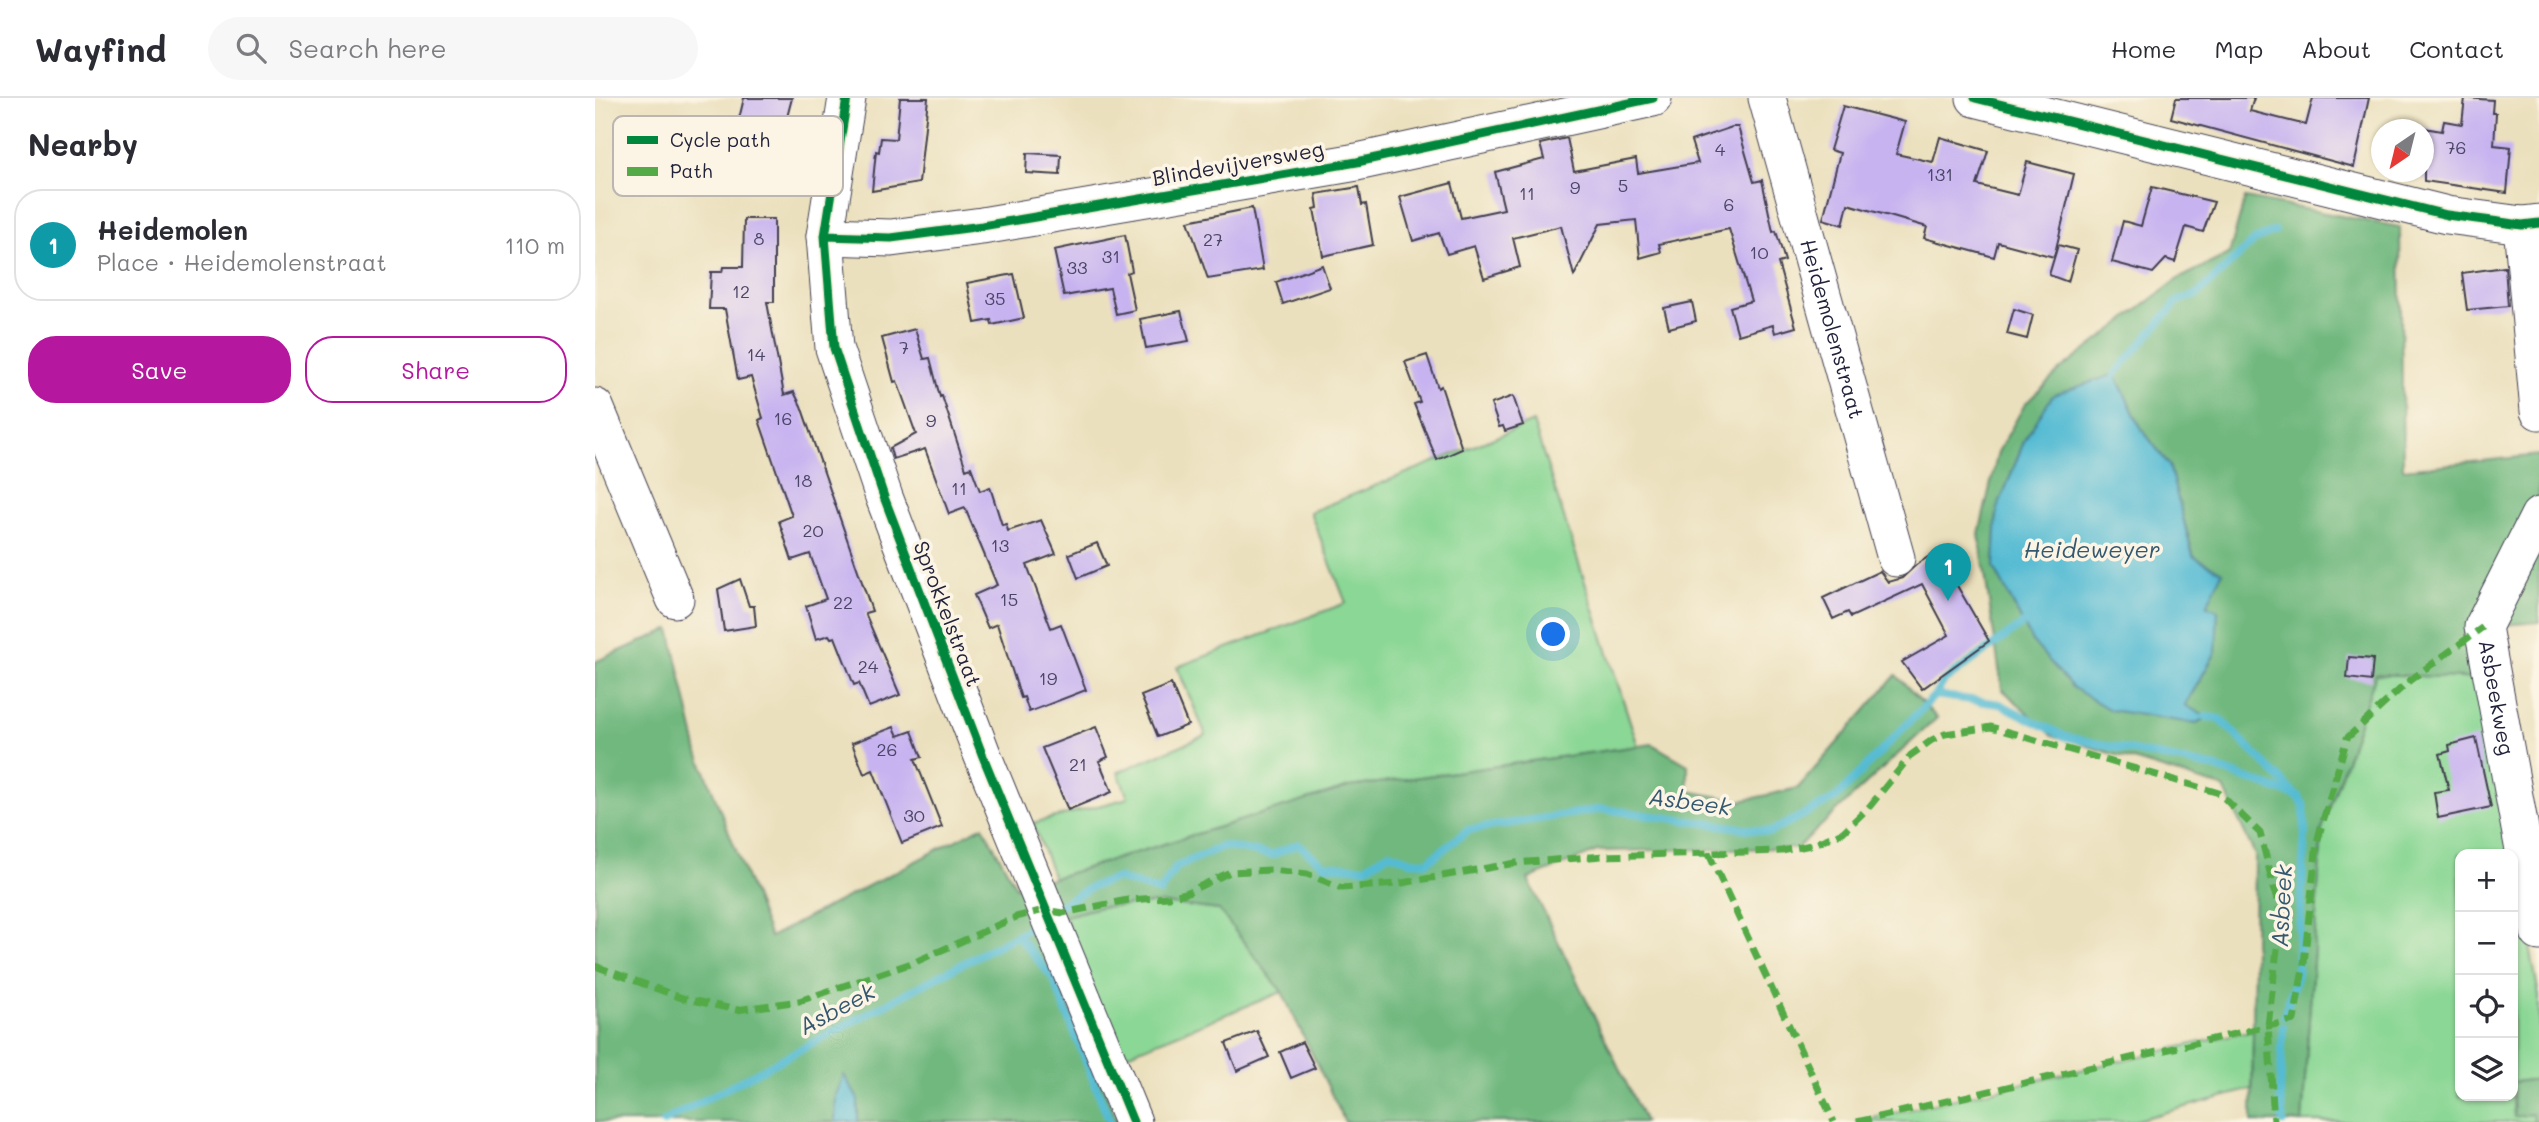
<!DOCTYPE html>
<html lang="en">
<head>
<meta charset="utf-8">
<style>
	body { margin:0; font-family:Mali,sans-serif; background:#f7f7f7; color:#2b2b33 }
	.controls { position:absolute; right:21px; bottom:21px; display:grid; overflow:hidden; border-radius:14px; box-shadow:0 2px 5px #0004 }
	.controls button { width:63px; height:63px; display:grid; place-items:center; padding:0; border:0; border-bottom:2px solid #e1e1e2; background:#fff; color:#2b2b33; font:35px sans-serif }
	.compass { position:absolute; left:1776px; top:21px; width:63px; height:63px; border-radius:50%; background:#fff; box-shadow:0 2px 5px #0004; rotate:215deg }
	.you { position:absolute; left:959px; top:537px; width:24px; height:24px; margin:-18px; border:5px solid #fff; border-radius:50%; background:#1a73e8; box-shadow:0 0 0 10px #1a73e833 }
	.badge { display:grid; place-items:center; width:46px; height:46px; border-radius:50%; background:#b5179e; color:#fff; font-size:23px; font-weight:700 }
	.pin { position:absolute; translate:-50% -58px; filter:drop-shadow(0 2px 4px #0008) }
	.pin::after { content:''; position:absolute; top:37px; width:24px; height:21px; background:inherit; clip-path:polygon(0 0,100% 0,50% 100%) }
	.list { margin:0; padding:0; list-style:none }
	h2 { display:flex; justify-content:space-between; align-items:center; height:91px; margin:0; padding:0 28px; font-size:30px }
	h2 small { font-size:23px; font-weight:400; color:#7c7c81 }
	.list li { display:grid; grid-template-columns:46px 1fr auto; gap:21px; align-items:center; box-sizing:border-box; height:112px; margin:0 14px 14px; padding:0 14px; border:2px solid #e1e1e2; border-radius:28px }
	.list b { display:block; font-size:26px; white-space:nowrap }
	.list p { margin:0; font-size:23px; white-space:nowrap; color:#7c7c81 }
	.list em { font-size:23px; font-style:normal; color:#7c7c81 }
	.actions { display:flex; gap:14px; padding:21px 28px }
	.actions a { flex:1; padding:16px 0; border:2px solid #b5179e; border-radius:28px; text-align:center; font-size:24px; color:#b5179e }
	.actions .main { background:#b5179e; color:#fff }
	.icon { flex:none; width:38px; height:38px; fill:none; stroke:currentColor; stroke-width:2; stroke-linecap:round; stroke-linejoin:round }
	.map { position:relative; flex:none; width:1944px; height:1024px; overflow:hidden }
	header { display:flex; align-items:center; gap:42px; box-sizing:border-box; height:98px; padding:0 35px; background:#fff; border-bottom:2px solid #e1e1e2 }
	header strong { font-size:33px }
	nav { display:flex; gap:38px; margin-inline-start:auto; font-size:24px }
	.search { width:490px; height:63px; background:#f7f7f7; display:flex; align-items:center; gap:18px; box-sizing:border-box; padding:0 24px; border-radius:38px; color:#7c7c81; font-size:26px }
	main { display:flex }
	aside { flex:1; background:#fff }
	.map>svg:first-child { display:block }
	.green { fill:#8bd795; stroke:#567c68; stroke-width:2 }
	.forest { fill:#70b87e; stroke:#496d5c; stroke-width:2; fill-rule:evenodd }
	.water { fill:#55bbd3; stroke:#3c6e87; stroke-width:2 }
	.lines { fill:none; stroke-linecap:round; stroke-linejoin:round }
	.stream { stroke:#55bbd3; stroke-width:8 }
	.building { fill:#c7b3f0 }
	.minor-casing { stroke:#403e4e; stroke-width:39 }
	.minor { stroke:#fff; stroke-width:37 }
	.quiet { stroke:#53aa46; stroke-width:7; stroke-dasharray:14 7; stroke-linecap:butt }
	.cycleway-casing { stroke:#fcf5e5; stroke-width:13 }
	.cycleway { stroke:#00873e; stroke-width:9 }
	.labels { text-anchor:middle; stroke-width:7; stroke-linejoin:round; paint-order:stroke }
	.number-label { font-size:18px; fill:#4b4668 }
	.street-label { font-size:21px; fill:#22223b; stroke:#fcf5e5 }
	.water-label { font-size:23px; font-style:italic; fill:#345870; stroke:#fcf5e5 }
	.key { fill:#fcf5e5; stroke:#bbb6b2; stroke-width:2 }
	.key-label { font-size:19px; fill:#22223b }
</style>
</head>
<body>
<header>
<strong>Wayfind</strong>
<div class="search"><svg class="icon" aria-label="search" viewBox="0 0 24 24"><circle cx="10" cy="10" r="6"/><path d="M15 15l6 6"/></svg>Search here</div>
<nav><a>Home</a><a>Map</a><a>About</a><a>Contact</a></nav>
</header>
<main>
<aside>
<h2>Nearby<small></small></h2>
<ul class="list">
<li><span class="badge" style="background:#0f9aa8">1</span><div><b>Heidemolen</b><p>Place · Heidemolenstraat</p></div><em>110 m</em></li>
</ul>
<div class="actions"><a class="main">Save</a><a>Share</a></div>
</aside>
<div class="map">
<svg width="1944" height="1024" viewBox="0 0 1944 1024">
	<rect width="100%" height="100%" fill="#fcf5e5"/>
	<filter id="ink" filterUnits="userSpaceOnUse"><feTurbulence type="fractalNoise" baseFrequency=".0143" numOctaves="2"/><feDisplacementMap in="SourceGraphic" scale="14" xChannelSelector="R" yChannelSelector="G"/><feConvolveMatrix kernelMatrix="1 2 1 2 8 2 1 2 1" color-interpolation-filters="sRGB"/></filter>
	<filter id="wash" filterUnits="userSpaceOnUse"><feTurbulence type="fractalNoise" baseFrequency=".00686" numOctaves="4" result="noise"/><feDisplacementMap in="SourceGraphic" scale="28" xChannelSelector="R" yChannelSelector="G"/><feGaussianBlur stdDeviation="1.57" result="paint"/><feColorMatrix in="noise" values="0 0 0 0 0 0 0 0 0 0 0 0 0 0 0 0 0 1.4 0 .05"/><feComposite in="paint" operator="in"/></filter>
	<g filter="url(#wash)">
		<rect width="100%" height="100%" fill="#ebe0bd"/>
		<path class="green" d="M 938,324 L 1043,648 L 754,689 L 459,780 L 438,725 L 533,700 L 523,674 L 611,637 L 582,569 L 751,505 L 715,414 Z
			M 1781,576 L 1887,581 L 1944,898 L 1944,981 L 1918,984 L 1918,756 L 1865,756 L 1865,998 L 1917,998 L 1919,1018 L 1938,1016 L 1939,1024 L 1707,1024 L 1727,732 Z
			M 566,805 L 624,812 L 687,894 L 522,960 L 470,818 L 505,809 Z
			M 1658,932 L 1657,991 L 1535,1024 L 1261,1024 Z"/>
		<path class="forest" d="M 1650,100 L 1805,129 L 1808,371 L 1944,357 L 1944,524 L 1872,530 L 1887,581 L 1781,576 L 1727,732 L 1707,1024 L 1657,1024 L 1660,757 L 1629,690 L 1457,637 L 1407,591 L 1384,436 L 1403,354 L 1430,306 L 1465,272 L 1583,181 L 1634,156 ZM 1520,276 L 1546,330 L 1574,367 L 1612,508 L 1621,554 L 1590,608 L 1611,619 L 1602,626 L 1583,622 L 1437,543 L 1399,469 L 1402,412 L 1430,341 Z
			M 75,531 L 103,655 L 175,839 L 388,728 L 421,789 L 459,780 L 754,689 L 1057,646 L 1093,667 L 1093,693 L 1146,703 L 1203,690 L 1301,577 L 1342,620 L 1202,750 L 1002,753 L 933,781 L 1050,1024 L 750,1024 L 687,894 L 624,812 L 566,805 L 505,809 L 440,826 L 523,1024 L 263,1024 L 263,1001 L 241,997 L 240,1024 L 0,1024 L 0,564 Z
			M 1944,981 L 1944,1024 L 1939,1024 L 1937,1016 L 1919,1019 L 1918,984 Z"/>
		<path class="water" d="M 1520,276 L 1546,330 L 1574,367 L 1598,458 L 1627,474 L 1612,508 L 1623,512 L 1621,554 L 1590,607 L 1611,619 L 1602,626 L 1515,612 L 1477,589 L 1437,543 L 1399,469 L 1402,412 L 1430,341 L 1458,297 Z
			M 249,977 L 263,1001 L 263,1024 L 240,1024 L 241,997 Z"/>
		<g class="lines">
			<path class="stream" d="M 1520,276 L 1583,203 L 1602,197 L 1660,142 L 1680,133
				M 1340,597 L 1349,583 L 1428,526
				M 1611,619 L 1625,621 L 1701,697
				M 467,806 L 496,789 L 522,780 L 565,794 L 581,769 L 628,748 L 677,757 L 703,746 L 729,767 L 770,770 L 794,755 L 816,763 L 832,764 L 873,732 L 1008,711 L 1175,734 L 1241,700 L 1340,597 L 1405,606 L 1471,639 L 1621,670 L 1704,699 L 1709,708 L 1710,734 L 1702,876 L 1689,918
				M 422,837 L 458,880 L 515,1024
				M 1688,929 L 1685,994 L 1688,1024
				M 68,1024 L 433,831"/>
		</g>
		<g id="blocks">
			<path class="building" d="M 149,0 L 197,0 L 191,23 L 196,24 L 181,92 L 131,81 L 135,60 L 121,56 L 125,35 L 140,38 Z
				M 305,0 L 333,0 L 324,85 L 277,93 L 281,53 L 284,54 L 286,40 L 301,41 Z
				M 1581,0 L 1659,0 L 1655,13 L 1711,27 L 1718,0 L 1774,0 L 1759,69 L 1576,20 Z
				M 1870,0 L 1898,2 L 1897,15 L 1901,15 L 1899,47 L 1916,49 L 1912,95 L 1829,83 L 1829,30 L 1847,33 L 1849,23 L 1867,26 Z
				M 1248,8 L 1310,24 L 1301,56 L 1338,64 L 1345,39 L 1393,53 L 1382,87 L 1423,97 L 1432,64 L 1479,76 L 1459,159 L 1403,144 L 1399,159 L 1329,140 L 1332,129 L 1253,106 L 1248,127 L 1228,121 L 1245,55 L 1235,52 Z
				M 1137,29 L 1143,29 L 1159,84 L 1167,82 L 1178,134 L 1181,133 L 1190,163 L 1183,165 L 1201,229 L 1180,235 L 1178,227 L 1143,237 L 1135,209 L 1156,203 L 1134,131 L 1064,146 L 1066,154 L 1045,160 L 1041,122 L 1005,126 L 979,178 L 966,128 L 918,140 L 925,169 L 889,180 L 879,148 L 852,156 L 844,135 L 818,143 L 805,99 L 857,85 L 866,120 L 909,111 L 900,74 L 949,61 L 945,46 L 972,40 L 979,73 L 1041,61 L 1043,75 L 1103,65 L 1096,43 Z
				M 432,55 L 466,57 L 465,77 L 431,75 Z
				M 764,89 L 767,107 L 771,106 L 778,147 L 728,158 L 719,111 L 723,110 L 721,96 Z
				M 1557,89 L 1619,104 L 1608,134 L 1591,129 L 1580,164 L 1571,161 L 1558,175 L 1517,164 L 1528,123 L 1546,128 Z
				M 657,110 L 668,172 L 613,181 L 593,123 Z
				M 149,121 L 179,121 L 179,204 L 172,204 L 189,297 L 199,294 L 206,308 L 277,513 L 270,515 L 305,597 L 274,609 L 264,585 L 259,587 L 240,539 L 236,540 L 234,537 L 221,541 L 211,508 L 231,501 L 215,456 L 197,462 L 184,423 L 197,418 L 164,322 L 168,320 L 156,279 L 143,282 L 130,211 L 114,211 L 116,174 L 127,174 L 128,169 L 148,169 Z
				M 530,137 L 537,173 L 532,175 L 540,212 L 521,216 L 515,190 L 469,198 L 459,152 Z
				M 1463,147 L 1482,152 L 1473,184 L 1454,177 Z
				M 727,167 L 735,190 L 688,206 L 681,184 Z
				M 1910,169 L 1913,208 L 1872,212 L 1867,175 Z
				M 419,176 L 429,220 L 397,227 L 396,222 L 380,225 L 372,185 Z
				M 1097,204 L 1101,223 L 1074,230 L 1069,210 Z
				M 1419,211 L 1438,217 L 1432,241 L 1412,236 Z
				M 586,213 L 594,243 L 551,250 L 545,221 Z
				M 320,231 L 329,261 L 335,260 L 345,299 L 347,298 L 371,371 L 376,369 L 385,393 L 395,389 L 407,427 L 411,426 L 413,433 L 446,422 L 461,456 L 432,467 L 456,530 L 466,526 L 491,592 L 434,614 L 429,599 L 426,600 L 402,526 L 393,530 L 379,497 L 402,487 L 370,410 L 354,416 L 330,351 L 298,361 L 295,350 L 321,336 L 302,283 L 299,284 L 287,240 Z
				M 832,257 L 843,290 L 846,288 L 867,351 L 842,362 L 819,306 L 825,304 L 810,264 Z
				M 918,298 L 928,327 L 910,333 L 908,328 L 904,329 L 896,306 Z
				M 502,445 L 512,468 L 483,480 L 474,456 Z
				M 1342,453 L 1394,543 L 1327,591 L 1307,564 L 1354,537 L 1327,486 L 1256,519 L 1253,514 L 1238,521 L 1228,500 L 1285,473 L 1293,484 L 1307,480 L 1321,467 Z
				M 145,481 L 154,508 L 159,508 L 161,528 L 129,533 L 123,491 Z
				M 1754,559 L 1778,561 L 1776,583 L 1752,580 Z
				M 576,586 L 593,627 L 563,639 L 546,598 Z
				M 299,629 L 303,638 L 317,633 L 327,659 L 320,661 L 347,729 L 307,745 L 278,672 L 269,676 L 257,645 Z
				M 501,629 L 513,659 L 504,663 L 517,694 L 473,712 L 447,650 Z
				M 1881,640 L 1896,709 L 1843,720 L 1839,694 L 1854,692 L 1845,656 L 1855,653 L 1854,647 Z
				M 662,933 L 674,959 L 642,973 L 631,945 Z
				M 707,944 L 720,970 L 696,980 L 685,954 Z"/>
		</g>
	</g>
	<g filter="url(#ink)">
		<use href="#blocks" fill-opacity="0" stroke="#403e4e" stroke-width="2"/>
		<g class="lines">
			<g class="minor-casing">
				<g id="minor">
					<path d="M 252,0 L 230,138 L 239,250 L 289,399 L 387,656 L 538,1024"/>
					<path id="s1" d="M 1172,0 L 1301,460"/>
					<path d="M 1380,0 L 1852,117 L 1927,127 L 1944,125"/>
					<path d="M 1927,127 L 1944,313"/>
					<path d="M 230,138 L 296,140 L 387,128 L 762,64 L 1058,0"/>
					<path d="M 0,309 L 80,501"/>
					<path id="s2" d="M 1944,418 L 1888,529 L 1944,834"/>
				</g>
			</g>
			<use href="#minor" class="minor"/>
			<path class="quiet" d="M 1113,754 L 1239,1024
				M 0,868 L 87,900 L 142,912 L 204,903 L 320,864 L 421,819 L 449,812 L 468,815 L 533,802 L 574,799 L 591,795 L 635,774 L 677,772 L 712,776 L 747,790 L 801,786 L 921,765 L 1008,758 L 1187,753 L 1216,747 L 1248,734 L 1275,708 L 1316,657 L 1337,642 L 1350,636 L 1396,629 L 1624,695 L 1665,735 L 1686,817 L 1673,928 L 1679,1024
				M 1262,1024 L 1699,922 L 1709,865 L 1722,744 L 1752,640 L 1814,583 L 1888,529"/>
			<g class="cycleway-casing">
				<path id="cycleway" d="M 252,0 L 230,138 L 239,250 L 289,399 L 387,656 L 538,1024
					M 1380,0 L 1852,117 L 1927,127 L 1944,125
					M 230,138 L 296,140 L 387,128 L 762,64 L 1058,0"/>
			</g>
			<use href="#cycleway" class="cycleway"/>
		</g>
	</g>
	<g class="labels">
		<g class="number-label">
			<text x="1861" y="56">76</text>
			<text x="1125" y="58">4</text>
			<text x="1345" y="83">131</text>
			<text x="1028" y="94">5</text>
			<text x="980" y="96">9</text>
			<text x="932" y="102">11</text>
			<text x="1134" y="113">6</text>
			<text x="164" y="147">8</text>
			<text x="618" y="148">27</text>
			<text x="1164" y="161">10</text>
			<text x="516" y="165">31</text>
			<text x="482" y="176">33</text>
			<text x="146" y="200">12</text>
			<text x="400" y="207">35</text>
			<text x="309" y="256">7</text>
			<text x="161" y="263">14</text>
			<text x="188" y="327">16</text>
			<text x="336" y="329">9</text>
			<text x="208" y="389">18</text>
			<text x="364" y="397">11</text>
			<text x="218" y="439">20</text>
			<text x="405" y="454">13</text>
			<text x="414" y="508">15</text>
			<text x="248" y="511">22</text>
			<text x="273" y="575">24</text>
			<text x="453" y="587">19</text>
			<text x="292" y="658">26</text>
			<text x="483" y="673">21</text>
			<text x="319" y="724">30</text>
		</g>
		<g class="street-label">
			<text transform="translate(643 66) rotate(-10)" y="7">Blindevijversweg</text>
			<text dy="7" stroke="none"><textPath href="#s1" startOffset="240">Heidemolenstraat</textPath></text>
			<text transform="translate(352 516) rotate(69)" y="7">Sprokkelstraat</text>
			<text dy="7" stroke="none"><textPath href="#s2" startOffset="196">Asbeekweg</textPath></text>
		</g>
		<g class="water-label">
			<text x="1497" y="460">Heideweyer</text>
			<text transform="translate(1095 704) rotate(8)" y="8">Asbeek</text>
			<text transform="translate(1687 808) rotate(-87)" y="8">Asbeek</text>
			<text transform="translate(242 911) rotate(-28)" y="8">Asbeek</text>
		</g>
	</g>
	<rect x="18" y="18" width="230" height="80" rx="10" class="key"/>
	<rect x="32" y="38" width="31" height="8" fill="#00873e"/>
	<rect x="32" y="69" width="31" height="9" fill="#53aa46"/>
	<g class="key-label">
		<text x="75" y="49">Cycle path</text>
		<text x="75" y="80">Path</text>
	</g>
</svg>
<div class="controls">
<button>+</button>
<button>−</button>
<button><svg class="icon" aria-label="locate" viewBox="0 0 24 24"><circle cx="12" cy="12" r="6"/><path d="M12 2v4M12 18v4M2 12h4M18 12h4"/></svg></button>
<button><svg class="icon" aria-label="layers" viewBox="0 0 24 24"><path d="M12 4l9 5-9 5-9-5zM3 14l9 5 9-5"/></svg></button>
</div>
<svg class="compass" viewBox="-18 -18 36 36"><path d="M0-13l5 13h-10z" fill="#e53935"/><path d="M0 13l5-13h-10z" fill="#7c7c81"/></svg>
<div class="you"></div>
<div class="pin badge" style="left:1353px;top:503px;background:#0f9aa8">1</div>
</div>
</main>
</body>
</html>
